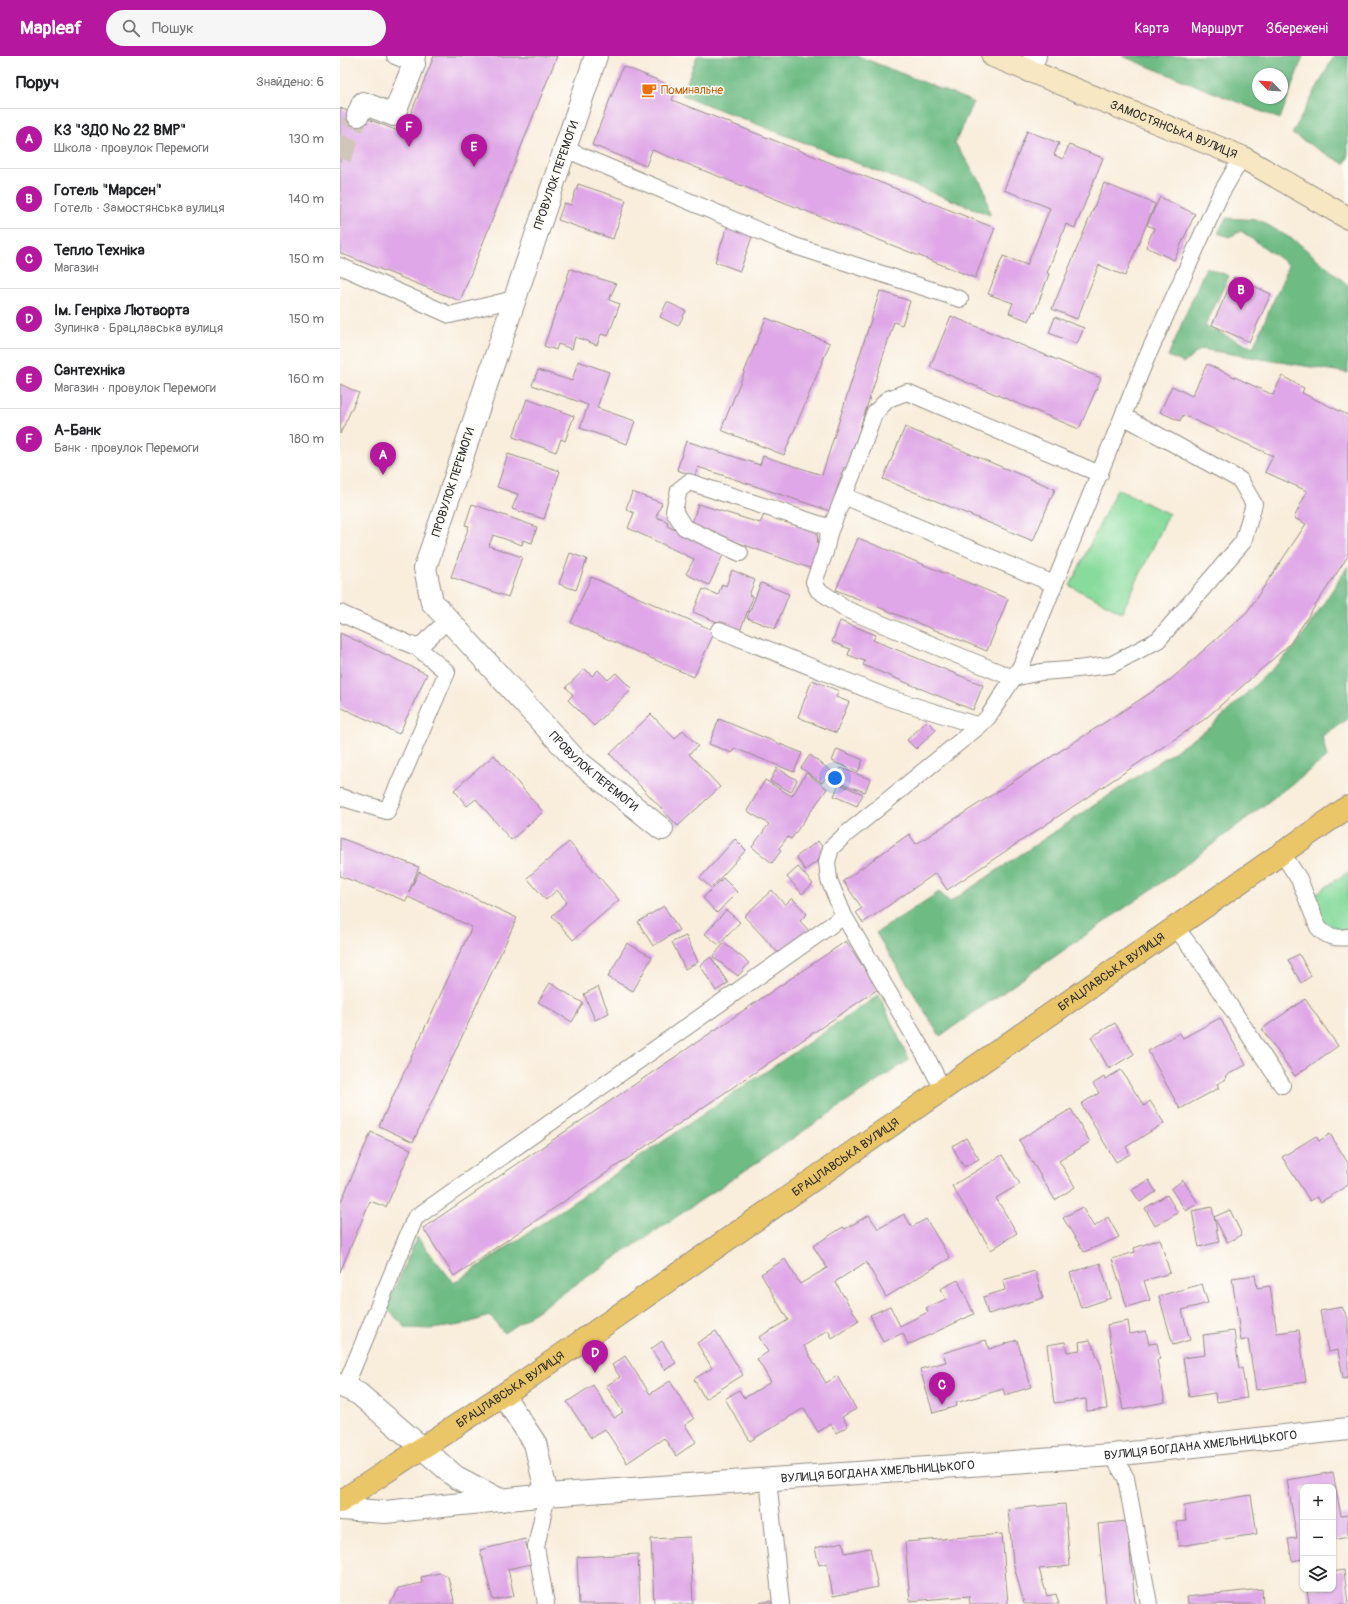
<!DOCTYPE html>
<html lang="uk">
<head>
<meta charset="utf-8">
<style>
	body { margin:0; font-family:Pangolin,sans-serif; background:#f6f6f6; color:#202124 }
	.controls { position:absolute; right:12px; bottom:12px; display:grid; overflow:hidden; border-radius:8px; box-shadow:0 1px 3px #0004 }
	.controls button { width:36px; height:36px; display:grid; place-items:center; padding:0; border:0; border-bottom:1px solid #e0e0e0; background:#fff; color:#202124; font:20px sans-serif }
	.compass { position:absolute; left:912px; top:12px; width:36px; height:36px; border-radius:50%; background:#fff; box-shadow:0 1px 3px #0004; rotate:295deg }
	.you { position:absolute; left:495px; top:722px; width:14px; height:14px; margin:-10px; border:3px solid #fff; border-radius:50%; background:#1a73e8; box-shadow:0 0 0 6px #1a73e833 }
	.badge { display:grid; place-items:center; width:26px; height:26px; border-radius:50%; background:#b5179e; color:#fff; font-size:13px; font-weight:700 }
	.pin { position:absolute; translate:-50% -33px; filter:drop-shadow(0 1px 2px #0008) }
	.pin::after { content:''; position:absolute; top:21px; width:14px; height:12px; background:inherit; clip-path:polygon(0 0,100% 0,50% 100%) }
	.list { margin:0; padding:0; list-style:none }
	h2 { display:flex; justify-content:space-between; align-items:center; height:52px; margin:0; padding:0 16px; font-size:17px }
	h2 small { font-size:13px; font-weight:400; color:#757577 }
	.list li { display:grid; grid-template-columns:26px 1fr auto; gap:12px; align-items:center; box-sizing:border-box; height:60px; padding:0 16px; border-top:1px solid #e0e0e0 }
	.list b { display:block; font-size:15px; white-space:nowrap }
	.list p { margin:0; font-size:13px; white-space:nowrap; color:#757577 }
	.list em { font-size:13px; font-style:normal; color:#757577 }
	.icon { flex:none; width:22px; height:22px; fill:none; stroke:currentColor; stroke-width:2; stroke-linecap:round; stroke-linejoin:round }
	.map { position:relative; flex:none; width:1008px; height:1548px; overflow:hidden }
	header { display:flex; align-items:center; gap:24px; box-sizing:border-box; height:56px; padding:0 20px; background:#b5179e; color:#fff }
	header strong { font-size:19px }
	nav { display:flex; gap:22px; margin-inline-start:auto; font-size:14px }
	.search { width:280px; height:36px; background:#f6f6f6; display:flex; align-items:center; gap:10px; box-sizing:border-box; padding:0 14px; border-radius:22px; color:#757577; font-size:15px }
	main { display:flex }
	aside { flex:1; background:#fff }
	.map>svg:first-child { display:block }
	.green { fill:#88db9d; stroke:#5a8364 }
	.forest { fill:#6ebb84; stroke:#4c7358; fill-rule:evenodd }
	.building { fill:#dfa7e7 }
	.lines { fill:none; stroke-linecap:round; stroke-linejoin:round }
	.pedestrian-tunnel { stroke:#d0c6b9; stroke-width:22; stroke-dasharray:22 11; stroke-linecap:butt }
	.service-casing { stroke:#928c84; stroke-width:18 }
	.pedestrian-casing { stroke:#928c84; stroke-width:24 }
	.minor-casing { stroke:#928c84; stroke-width:24 }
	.secondary-casing { stroke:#928c84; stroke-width:24 }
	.primary-casing { stroke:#928c84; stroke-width:24 }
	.service { stroke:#fff; stroke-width:16 }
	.pedestrian { stroke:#fff; stroke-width:22 }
	.minor { stroke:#fff; stroke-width:22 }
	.secondary { stroke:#f7e8c3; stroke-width:22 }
	.primary { stroke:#ebc669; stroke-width:22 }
	.labels { text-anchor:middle; stroke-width:3; stroke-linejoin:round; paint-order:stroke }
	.food-label { font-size:12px; fill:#c56008; stroke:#fdfcf7; text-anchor:start }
	.street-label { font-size:12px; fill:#2b2b2b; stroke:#fdfcf7 }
</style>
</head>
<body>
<header>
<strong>Mapleaf</strong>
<div class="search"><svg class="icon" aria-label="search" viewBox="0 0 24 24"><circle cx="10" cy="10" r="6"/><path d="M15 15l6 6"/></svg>Пошук</div>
<nav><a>Карта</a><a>Маршрут</a><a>Збережені</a></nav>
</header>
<main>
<aside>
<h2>Поруч<small>Знайдено: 6</small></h2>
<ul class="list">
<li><span class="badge">A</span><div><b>КЗ &quot;ЗДО № 22 ВМР&quot;</b><p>Школа · провулок Перемоги</p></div><em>130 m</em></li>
<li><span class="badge">B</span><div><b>Готель &quot;Марсен&quot;</b><p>Готель · Замостянська вулиця</p></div><em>140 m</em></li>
<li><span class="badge">C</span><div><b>Тепло Техніка</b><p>Магазин</p></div><em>150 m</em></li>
<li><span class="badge">D</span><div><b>Ім. Генріха Лютворта</b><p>Зупинка · Брацлавська вулиця</p></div><em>150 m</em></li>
<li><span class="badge">E</span><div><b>Сантехніка</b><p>Магазин · провулок Перемоги</p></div><em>160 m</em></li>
<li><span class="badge">F</span><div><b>А-Банк</b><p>Банк · провулок Перемоги</p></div><em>180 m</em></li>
</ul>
</aside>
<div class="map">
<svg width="1008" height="1548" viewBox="0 0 1008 1548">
	<rect width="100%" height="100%" fill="#fdfcf7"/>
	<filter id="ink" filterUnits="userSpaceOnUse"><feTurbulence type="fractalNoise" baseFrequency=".025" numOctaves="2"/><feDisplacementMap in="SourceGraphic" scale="8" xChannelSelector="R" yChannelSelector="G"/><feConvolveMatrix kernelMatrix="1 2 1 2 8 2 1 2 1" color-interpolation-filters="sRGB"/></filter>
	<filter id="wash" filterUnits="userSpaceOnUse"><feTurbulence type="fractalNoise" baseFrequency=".012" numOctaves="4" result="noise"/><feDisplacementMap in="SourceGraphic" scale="16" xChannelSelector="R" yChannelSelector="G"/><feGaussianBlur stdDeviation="0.9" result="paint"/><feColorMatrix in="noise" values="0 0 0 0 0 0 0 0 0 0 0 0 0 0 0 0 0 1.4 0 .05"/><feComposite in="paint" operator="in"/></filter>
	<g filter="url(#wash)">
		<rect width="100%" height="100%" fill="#f9eddc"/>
		<path class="green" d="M 777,433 L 829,458 L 782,556 L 730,530 Z
			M 1008,816 L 1008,876 L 987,874 L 971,841 Z"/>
		<path class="forest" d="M 357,0 L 518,0 L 633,46 L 615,87 L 644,132 L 650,159 L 342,39 Z
			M 782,0 L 963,0 L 940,63 ZM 918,18 L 942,18 L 942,42 L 918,42 Z
			M 994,0 L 1008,0 L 1008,102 L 1004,108 L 952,78 Z
			M 886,162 L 919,164 L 957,186 L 1008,229 L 1008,317 L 861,293 L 844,307 L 828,300 L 866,211 L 889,220 L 865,270 L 913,292 L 949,209 L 901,175 L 889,181 L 878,177 Z
			M 1008,510 L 1008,663 L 982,680 L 987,701 L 831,820 L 600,980 L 536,877 L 599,836 L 610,846 L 871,671 L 955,591 Z
			M 539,939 L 569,1004 L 164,1277 L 150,1260 L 121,1269 L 91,1273 L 66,1272 L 46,1252 L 77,1181 L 114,1227 Z"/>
		<g id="blocks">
			<path class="building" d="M 94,0 L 217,0 L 120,245 L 0,197 L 0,52 L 63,77 Z
				M 283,10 L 337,32 L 332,44 L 655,172 L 635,222 L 312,94 L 306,110 L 252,89 Z
				M 687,75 L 719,87 L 714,99 L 723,103 L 729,89 L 763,102 L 735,172 L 726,168 L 707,217 L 709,218 L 695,256 L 693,255 L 689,265 L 669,257 L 673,247 L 648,238 L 663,200 L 687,209 L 710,152 L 664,134 Z
				M 764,127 L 815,148 L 785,220 L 759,209 L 737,263 L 712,253 Z
				M 238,128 L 286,144 L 273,183 L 218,164 L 224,147 L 231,149 Z
				M 820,141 L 855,158 L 834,204 L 806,191 L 814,172 L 807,169 Z
				M 388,169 L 413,178 L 400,215 L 375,206 Z
				M 230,213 L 276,228 L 269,244 L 280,248 L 268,280 L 261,278 L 257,289 L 235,281 L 232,293 L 218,288 L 216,294 L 204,290 Z
				M 894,221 L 931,238 L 909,286 L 872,269 Z
				M 540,235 L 570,245 L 562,269 L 554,266 L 507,413 L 504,411 L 490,455 L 358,411 L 355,420 L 337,414 L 346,385 L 420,409 L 423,400 L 482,419 Z
				M 327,246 L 346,255 L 338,270 L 320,261 Z
				M 611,260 L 761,322 L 739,373 L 590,311 Z
				M 715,261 L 744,272 L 737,288 L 709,277 Z
				M 426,262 L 490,287 L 444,399 L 381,374 Z
				M 238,305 L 269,316 L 257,352 L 295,365 L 287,388 L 240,372 L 248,349 L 192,329 L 198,314 L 232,325 Z
				M 867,308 L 933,339 L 942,320 L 964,332 L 962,337 L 1008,359 L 1008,500 L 950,588 L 865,663 L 607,834 L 596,817 L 523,867 L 516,856 L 522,852 L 503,825 L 569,778 L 576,788 L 829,625 L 907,556 L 966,468 L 954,462 L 967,435 L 925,416 L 933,400 L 843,359 L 840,365 L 820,356 L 832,330 L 852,340 Z
				M 0,328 L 19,337 L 0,378 Z
				M 187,343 L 234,360 L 225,385 L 221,383 L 216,396 L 173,381 Z
				M 565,371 L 715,433 L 693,485 L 543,423 Z
				M 168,398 L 220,415 L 204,463 L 172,453 L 178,438 L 157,431 Z
				M 292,436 L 322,447 L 316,461 L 328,466 L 327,470 L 384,497 L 369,529 L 346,518 L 354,503 L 288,472 L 294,457 L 286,453 Z
				M 132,448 L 197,471 L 192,487 L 183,484 L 182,489 L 153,479 L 149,490 L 182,501 L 168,541 L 111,521 L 129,470 L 125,469 Z
				M 358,448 L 420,467 L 424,459 L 477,476 L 478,492 L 472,513 L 351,470 Z
				M 518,482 L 668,543 L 647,595 L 496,534 Z
				M 230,497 L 247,503 L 236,534 L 219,528 Z
				M 392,514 L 415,524 L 409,539 L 413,541 L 400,575 L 353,556 L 363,533 L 378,539 L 382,528 L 386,530 Z
				M 251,521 L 375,575 L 354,621 L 231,567 Z
				M 421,527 L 449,538 L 435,573 L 407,562 Z
				M 500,565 L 536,579 L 533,584 L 643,629 L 633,654 L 523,609 L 525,605 L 508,599 L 510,593 L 492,586 Z
				M 0,577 L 87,618 L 59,678 L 0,651 Z
				M 245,613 L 252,620 L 258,614 L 268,624 L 276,617 L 292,633 L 254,670 L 228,644 L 233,639 L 226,631 Z
				M 472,624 L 499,635 L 496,641 L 509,646 L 496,677 L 458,661 Z
				M 311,658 L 335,683 L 343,674 L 358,690 L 349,698 L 380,731 L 338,770 L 270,698 Z
				M 379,663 L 462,697 L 454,716 L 394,692 L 392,697 L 369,688 Z
				M 587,665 L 596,674 L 576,693 L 567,684 Z
				M 497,693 L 523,704 L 518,716 L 492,705 Z
				M 154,699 L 203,756 L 171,784 L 136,743 L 127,750 L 114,734 Z
				M 470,699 L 491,715 L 482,727 L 461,712 Z
				M 437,712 L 457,724 L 451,736 L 430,725 Z
				M 501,712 L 530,723 L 525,736 L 497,726 Z
				M 466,717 L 487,733 L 451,783 L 448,781 L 439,792 L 441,795 L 432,807 L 412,791 L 429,768 L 407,755 L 425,724 L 452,740 Z
				M 499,728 L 523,738 L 517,750 L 494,740 Z
				M 0,782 L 79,811 L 69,836 L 79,816 L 177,862 L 73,1086 L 39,1070 L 132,871 L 68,841 L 66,845 L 0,820 Z
				M 395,783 L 406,794 L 371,832 L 360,822 Z
				M 478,785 L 487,798 L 465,814 L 456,801 Z
				M 229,786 L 279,844 L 233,884 L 212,860 L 227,846 L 217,834 L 206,844 L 187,822 Z
				M 458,811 L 473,828 L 462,838 L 447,821 Z
				M 383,822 L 397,836 L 377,857 L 363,842 Z
				M 432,834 L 445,849 L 452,842 L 467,858 L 460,865 L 469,875 L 441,900 L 404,860 Z
				M 324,850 L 339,874 L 313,890 L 298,866 Z
				M 386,854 L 400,866 L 379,889 L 365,878 Z
				M 346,880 L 358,906 L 345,913 L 332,886 Z
				M 506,885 L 538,933 L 114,1220 L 83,1172 Z
				M 287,887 L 312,901 L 293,935 L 268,921 Z
				M 384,887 L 409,907 L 398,920 L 373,901 Z
				M 959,898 L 971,920 L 961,927 L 948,904 Z
				M 371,901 L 388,927 L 376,935 L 360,909 Z
				M 210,927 L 243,947 L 232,966 L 198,946 Z
				M 258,931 L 269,957 L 255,964 L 244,938 Z
				M 965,943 L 998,990 L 955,1020 L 922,973 Z
				M 880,962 L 906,1009 L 885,1020 L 886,1023 L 877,1028 L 879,1032 L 840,1053 L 808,995 L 840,977 L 843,982 Z
				M 775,967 L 794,998 L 769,1013 L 751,981 Z
				M 781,1014 L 804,1050 L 810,1045 L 824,1067 L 786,1091 L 790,1098 L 776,1106 L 741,1048 L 759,1037 L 753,1028 L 764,1021 L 765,1023 Z
				M 731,1053 L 750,1086 L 719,1105 L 735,1131 L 715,1144 L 679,1084 Z
				M 31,1076 L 71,1093 L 46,1151 L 30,1145 L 0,1216 L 0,1148 Z
				M 990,1078 L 1008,1107 L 1008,1129 L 981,1146 L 977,1141 L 970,1145 L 942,1101 L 976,1080 L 979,1085 Z
				M 626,1082 L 639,1103 L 624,1111 L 612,1090 Z
				M 662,1099 L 680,1128 L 656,1142 L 677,1177 L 651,1194 L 612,1130 Z
				M 809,1124 L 816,1136 L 800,1146 L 792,1134 Z
				M 843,1124 L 858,1147 L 846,1155 L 831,1133 Z
				M 827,1139 L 838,1157 L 815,1170 L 805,1152 Z
				M 742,1151 L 754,1171 L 768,1161 L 779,1181 L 744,1196 L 723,1162 Z
				M 872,1151 L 879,1186 L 859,1191 L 852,1155 Z
				M 890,1154 L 902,1179 L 887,1186 L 874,1161 Z
				M 564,1158 L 572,1171 L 586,1163 L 610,1202 L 546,1241 L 526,1206 L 495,1226 L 519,1265 L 492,1282 L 488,1274 L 464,1290 L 486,1327 L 497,1320 L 516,1353 L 502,1361 L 508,1370 L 496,1377 L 491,1368 L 478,1376 L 464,1352 L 410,1385 L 385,1343 L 399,1334 L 404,1342 L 431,1326 L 417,1303 L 428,1296 L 419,1281 L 448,1264 L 421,1218 L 445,1203 L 460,1228 L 487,1212 L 473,1190 L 503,1171 L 505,1173 L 529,1159 L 538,1173 Z
				M 820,1183 L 830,1217 L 804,1225 L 810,1244 L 787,1251 L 772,1203 L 795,1196 L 794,1192 Z
				M 760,1207 L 771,1242 L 741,1252 L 730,1217 Z
				M 695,1215 L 703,1242 L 648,1258 L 643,1241 L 665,1234 L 663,1224 Z
				M 915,1219 L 917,1232 L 930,1230 L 937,1277 L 959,1274 L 966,1326 L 916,1334 L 908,1283 L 901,1285 L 892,1222 Z
				M 618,1224 L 634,1258 L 568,1289 L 563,1277 L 543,1286 L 530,1259 L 550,1250 L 560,1270 L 588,1256 L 586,1252 L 606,1243 L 600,1233 Z
				M 862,1228 L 868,1247 L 842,1254 L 850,1284 L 833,1289 L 819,1240 Z
				M 1002,1251 L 1008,1262 L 1008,1321 L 1003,1322 L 998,1294 L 988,1296 L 980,1255 Z
				M 788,1265 L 790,1278 L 806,1275 L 809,1288 L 817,1287 L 820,1303 L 817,1304 L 825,1346 L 783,1354 L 767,1269 Z
				M 376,1275 L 403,1319 L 365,1343 L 354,1323 L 372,1312 L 357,1287 Z
				M 894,1275 L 899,1312 L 902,1312 L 907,1342 L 876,1346 L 875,1337 L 849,1341 L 843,1302 L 865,1299 L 863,1279 Z
				M 646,1284 L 649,1293 L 677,1284 L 691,1331 L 665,1339 L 663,1333 L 616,1347 L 617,1350 L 593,1357 L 580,1313 L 606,1306 L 603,1297 Z
				M 750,1284 L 761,1309 L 767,1353 L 747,1355 L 746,1343 L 714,1347 L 707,1289 L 725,1286 L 727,1296 L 740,1294 L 739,1286 Z
				M 322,1285 L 336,1307 L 325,1314 L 311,1293 Z
				M 285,1300 L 310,1338 L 330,1325 L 354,1363 L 345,1369 L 356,1386 L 336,1400 L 324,1382 L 287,1407 L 265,1373 L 251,1382 L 227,1346 L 253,1329 L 274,1362 L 283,1356 L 266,1330 L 280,1321 L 272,1309 Z
				M 993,1416 L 1001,1460 L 1008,1459 L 1008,1481 L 993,1484 L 993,1431 L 963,1431 L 963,1503 L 952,1505 L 948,1483 L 957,1482 L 947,1424 Z
				M 911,1439 L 917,1478 L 839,1490 L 836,1466 L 846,1465 L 844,1450 Z
				M 725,1448 L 730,1510 L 699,1513 L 707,1540 L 716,1538 L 719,1548 L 684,1548 L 673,1506 L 668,1453 Z
				M 787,1465 L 795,1548 L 766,1548 L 758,1468 Z
				M 662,1478 L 668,1548 L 630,1548 L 629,1540 L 570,1545 L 565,1486 Z
				M 350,1481 L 353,1548 L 314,1548 L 311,1483 Z
				M 185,1483 L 191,1508 L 168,1513 L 174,1540 L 153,1544 L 140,1494 Z
				M 503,1486 L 505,1497 L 530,1492 L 538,1531 L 493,1540 L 487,1507 L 479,1509 L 475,1492 Z
				M 298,1498 L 300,1548 L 239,1548 L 237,1501 Z
				M 1004,1514 L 1008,1548 L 969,1548 L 967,1533 L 993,1533 L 993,1516 Z
				M 100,1517 L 108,1521 L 115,1548 L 49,1548 L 55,1541 L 58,1532 L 82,1527 L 81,1521 Z
				M 922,1533 L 923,1548 L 848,1548 L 847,1541 Z
				M 432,1545 L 432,1548 L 418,1548 L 418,1547 Z"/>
		</g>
	</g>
	<g filter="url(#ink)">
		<use href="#blocks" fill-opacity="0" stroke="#928c84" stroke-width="1"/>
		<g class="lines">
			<path class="pedestrian-tunnel" d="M 0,102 L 18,59"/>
			<g class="service-casing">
				<path id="service" d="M 55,0 L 74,8 L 77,0
					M 225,93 L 455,190 L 620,243
					M 0,210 L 110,259 L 174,243
					M 504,440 L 714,528
					M 489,477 L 517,407 L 534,358 L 548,343 L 567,336 L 760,418
					M 400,497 L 344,471 L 334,455 L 339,434 L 349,426 L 485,470 L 489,477 L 485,496 L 474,526 L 478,534 L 508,554 L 673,622 L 701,616 L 728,614 L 771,609 L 818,584 L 903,486 L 914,448 L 900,424 L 783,360
					M 0,557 L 78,592 L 107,616 L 47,755 L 0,741
					M 379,574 L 549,642 L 639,670
					M 78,592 L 108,564
					M 942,797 L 959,823 L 978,871 C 985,880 996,883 1008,881
					M 836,872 L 853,894 L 942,1029
					M 603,1034 L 588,1004 L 504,860 L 489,824 L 487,806 L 491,792 L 505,779 L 639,670 L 648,661 L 681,610 L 806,303 L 880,139 L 902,101
					M 5,1331 L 75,1162 L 504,860
					M 772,1399 L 786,1422 L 809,1548
					M 428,1423 L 441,1548
					M 206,1548 L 196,1491 L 207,1439"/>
			</g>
			<g class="pedestrian-casing">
				<path id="pedestrian" d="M 18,59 L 23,47 L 54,59 L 74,8"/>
			</g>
			<g class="minor-casing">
				<g id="minor">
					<path id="s1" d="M 256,0 L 85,512 L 92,546 L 235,703 L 322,773"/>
					<path d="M 689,15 L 695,0"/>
					<path id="s2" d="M 0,1329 L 19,1338 L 116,1421 L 160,1444 L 207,1439 L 772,1399 L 1008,1373"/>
					<path d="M 163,1339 L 195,1387 L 207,1439"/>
					<path d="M 0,1453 L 45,1456 L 160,1444"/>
				</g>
			</g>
			<g class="secondary-casing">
				<g id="secondary">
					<path id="s3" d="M 653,0 L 902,101 L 1008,162"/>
				</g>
			</g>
			<g class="primary-casing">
				<g id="primary">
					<path id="s4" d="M 0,1446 L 187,1323 L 1008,751"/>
				</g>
			</g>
			<use href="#service" class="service"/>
			<use href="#pedestrian" class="pedestrian"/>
			<use href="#minor" class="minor"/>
			<use href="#secondary" class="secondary"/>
			<use href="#primary" class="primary"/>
		</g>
	</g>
	<defs>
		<g id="cafe-bare" transform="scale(1.2)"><path d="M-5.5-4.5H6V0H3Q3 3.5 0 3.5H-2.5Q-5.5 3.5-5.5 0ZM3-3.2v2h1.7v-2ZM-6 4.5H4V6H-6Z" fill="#e8710a" stroke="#fdfcf7" stroke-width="2.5" paint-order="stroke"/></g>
	</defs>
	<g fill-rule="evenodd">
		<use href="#cafe-bare" x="309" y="34"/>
	</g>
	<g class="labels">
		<g class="food-label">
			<text x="321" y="38">Поминальне</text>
		</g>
		<g class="street-label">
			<text dy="4" stroke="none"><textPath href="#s3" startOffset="195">ЗАМОСТЯНСЬКА ВУЛИЦЯ</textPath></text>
			<text transform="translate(216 119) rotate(-71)" y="4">ПРОВУЛОК ПЕРЕМОГИ</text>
			<text transform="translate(113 426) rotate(-72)" y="4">ПРОВУЛОК ПЕРЕМОГИ</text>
			<text dy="4" stroke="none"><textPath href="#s1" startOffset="809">ПРОВУЛОК ПЕРЕМОГИ</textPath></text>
			<text dy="4" stroke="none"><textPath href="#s4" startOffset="936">БРАЦЛАВСЬКА ВУЛИЦЯ</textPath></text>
			<text dy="4" stroke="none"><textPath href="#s4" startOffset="612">БРАЦЛАВСЬКА ВУЛИЦЯ</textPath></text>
			<text dy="4" stroke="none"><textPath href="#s4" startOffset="204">БРАЦЛАВСЬКА ВУЛИЦЯ</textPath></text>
			<text dy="4" stroke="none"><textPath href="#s2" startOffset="901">ВУЛИЦЯ БОГДАНА ХМЕЛЬНИЦЬКОГО</textPath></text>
			<text dy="4" stroke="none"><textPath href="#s2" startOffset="577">ВУЛИЦЯ БОГДАНА ХМЕЛЬНИЦЬКОГО</textPath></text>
		</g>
	</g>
</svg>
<div class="controls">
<button>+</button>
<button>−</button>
<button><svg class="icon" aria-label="layers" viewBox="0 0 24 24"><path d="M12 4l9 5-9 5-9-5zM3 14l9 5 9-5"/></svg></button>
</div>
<svg class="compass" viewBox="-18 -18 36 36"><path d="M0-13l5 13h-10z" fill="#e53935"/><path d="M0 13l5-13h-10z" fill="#757577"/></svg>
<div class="you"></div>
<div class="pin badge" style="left:43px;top:419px">A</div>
<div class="pin badge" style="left:901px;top:254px">B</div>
<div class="pin badge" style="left:602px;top:1349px">C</div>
<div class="pin badge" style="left:255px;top:1317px">D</div>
<div class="pin badge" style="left:134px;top:111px">E</div>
<div class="pin badge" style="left:69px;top:91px">F</div>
</div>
</main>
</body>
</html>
